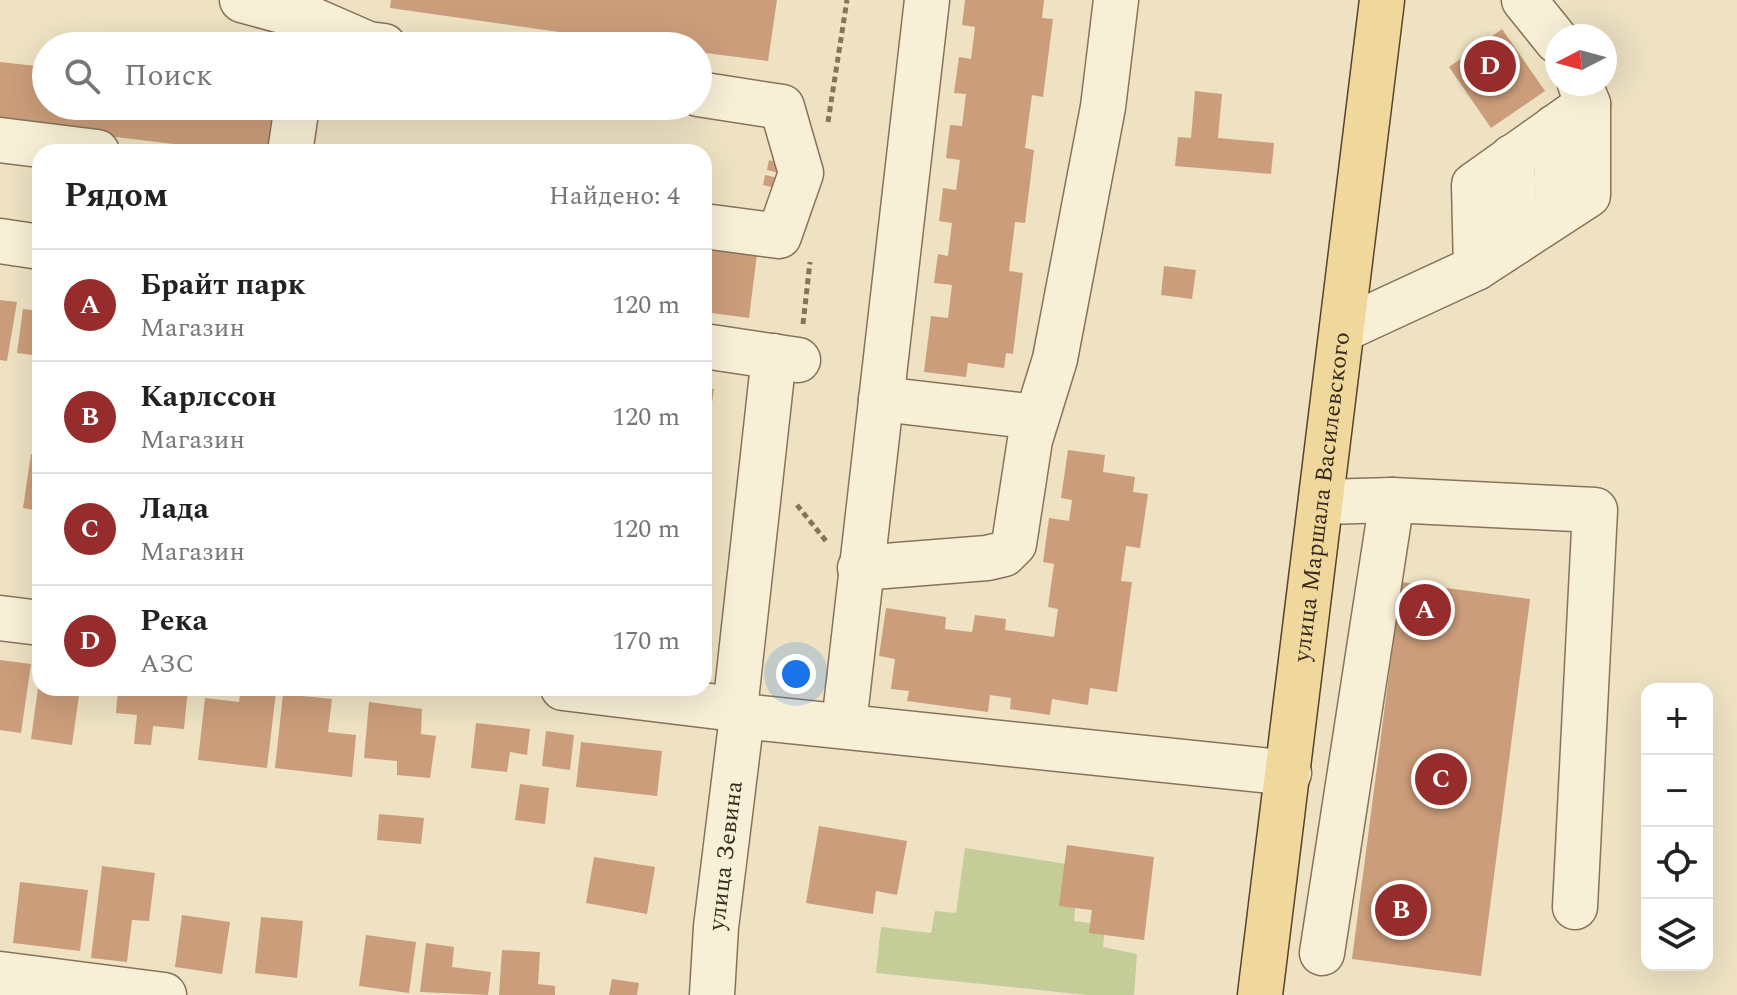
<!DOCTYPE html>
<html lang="ru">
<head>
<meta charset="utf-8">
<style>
	body { margin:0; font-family:Spectral,serif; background:#f6f6f6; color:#222 }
	.controls { position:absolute; right:24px; bottom:24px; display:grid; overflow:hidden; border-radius:16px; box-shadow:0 8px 32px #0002 }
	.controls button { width:72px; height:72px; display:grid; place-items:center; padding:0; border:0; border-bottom:2px solid #e0e0e0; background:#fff; color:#222; font:40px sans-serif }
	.compass { position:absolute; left:1545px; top:24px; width:72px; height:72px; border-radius:50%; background:#fff; box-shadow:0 8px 32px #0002; rotate:264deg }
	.you { position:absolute; left:796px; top:674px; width:28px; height:28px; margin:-20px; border:6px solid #fff; border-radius:50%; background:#1a73e8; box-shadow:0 0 0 12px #1a73e833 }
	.badge { display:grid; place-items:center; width:52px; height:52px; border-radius:50%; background:#962c2b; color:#fff; font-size:26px; font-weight:700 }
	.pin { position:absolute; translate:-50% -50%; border:4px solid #fff; box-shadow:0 2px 8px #0006 }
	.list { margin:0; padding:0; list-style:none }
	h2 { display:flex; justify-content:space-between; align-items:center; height:104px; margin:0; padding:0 32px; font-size:34px }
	h2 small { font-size:26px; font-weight:400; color:#767676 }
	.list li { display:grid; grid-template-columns:52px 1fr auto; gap:24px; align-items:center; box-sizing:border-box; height:112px; padding:0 32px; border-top:2px solid #e0e0e0 }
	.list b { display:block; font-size:30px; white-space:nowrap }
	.list p { margin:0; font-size:26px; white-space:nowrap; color:#767676 }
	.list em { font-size:26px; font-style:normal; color:#767676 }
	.icon { flex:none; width:44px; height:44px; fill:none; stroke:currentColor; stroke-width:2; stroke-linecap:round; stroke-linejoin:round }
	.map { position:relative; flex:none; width:1737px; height:995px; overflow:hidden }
	.search { position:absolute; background:#fff; box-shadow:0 8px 32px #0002; left:32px; top:32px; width:680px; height:88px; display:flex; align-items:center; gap:20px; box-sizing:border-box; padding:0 28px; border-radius:44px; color:#767676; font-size:30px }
	.panel { position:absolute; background:#fff; box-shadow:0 8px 32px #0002; left:32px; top:144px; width:680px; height:552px; border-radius:24px }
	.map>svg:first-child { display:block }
	.green { fill:#c4cc97 }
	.building { fill:#cb9d7a }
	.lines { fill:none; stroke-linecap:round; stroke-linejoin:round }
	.minor-casing { stroke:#88735a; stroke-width:47 }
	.major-casing { stroke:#56422e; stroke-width:47 }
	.path { stroke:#88735a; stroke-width:5; stroke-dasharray:6 4; stroke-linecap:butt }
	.minor { stroke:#f8efd7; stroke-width:44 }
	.major { stroke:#f0d89c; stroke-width:44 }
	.labels { text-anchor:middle; stroke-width:6; stroke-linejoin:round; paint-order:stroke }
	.street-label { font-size:24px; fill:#382b1e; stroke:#f5ecd3 }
</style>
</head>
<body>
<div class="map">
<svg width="1737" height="995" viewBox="0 0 1737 995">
	<rect width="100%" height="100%" fill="#eee2c3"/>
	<path class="green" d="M 965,848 L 1079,866 L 1074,921 L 1105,925 L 1103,947 L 1137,954 L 1134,995 L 1087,995 L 876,973 L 881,927 L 931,933 L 935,911 L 956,913 Z"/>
	<path class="building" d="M 391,0 L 777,0 L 768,61 L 698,52 L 698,46 L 658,46 L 390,8 Z
		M 965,0 L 1044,0 L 1042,18 L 1053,19 L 1043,97 L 1032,95 L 1025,148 L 1034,150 L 1025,223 L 1015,222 L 1009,271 L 1023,273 L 1013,354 L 1006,353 L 1004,368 L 968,363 L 966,377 L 924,372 L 931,316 L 948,318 L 952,285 L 934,283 L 938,254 L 948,256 L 952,223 L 939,221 L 943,188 L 956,190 L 960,160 L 946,158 L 950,125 L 962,126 L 966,94 L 954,93 L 959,57 L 971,59 L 975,27 L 962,25 Z
		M 1502,29 L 1545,91 L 1491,128 L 1449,67 Z
		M 0,62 L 46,67 L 46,106 L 273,106 L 268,152 L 240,152 L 0,123 Z
		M 1195,91 L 1222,94 L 1218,138 L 1274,143 L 1271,174 L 1175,166 L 1178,137 L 1191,138 Z
		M 769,160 L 782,164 L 779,173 L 767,170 Z
		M 765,175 L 778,178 L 776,188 L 763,185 Z
		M 704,247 L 757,254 L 749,318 L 704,312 Z
		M 1164,266 L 1196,270 L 1192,299 L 1161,295 Z
		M 0,300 L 17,302 L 7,361 L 0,360 Z
		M 23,309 L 40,311 L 40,356 L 17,353 Z
		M 704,388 L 714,389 L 707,437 L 704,436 Z
		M 1068,450 L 1105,455 L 1103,472 L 1135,477 L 1133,492 L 1148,494 L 1140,548 L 1126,546 L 1121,581 L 1132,582 L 1117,692 L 1090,688 L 1088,705 L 1052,699 L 1050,715 L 1010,709 L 1011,698 L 990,695 L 988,712 L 907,701 L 909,691 L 891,689 L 895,659 L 879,656 L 886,608 L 946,617 L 945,629 L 972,632 L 975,615 L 1006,619 L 1005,630 L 1054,637 L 1058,609 L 1048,607 L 1054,564 L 1043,562 L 1049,518 L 1069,521 L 1072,500 L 1061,498 Z
		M 31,454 L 40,456 L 40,511 L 23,508 Z
		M 1401,582 L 1530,599 L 1481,976 L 1352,959 Z
		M 0,660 L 31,664 L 21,733 L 0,730 Z
		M 38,688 L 80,688 L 72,745 L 31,739 Z
		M 118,688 L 188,689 L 184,729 L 153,726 L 151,745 L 134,744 L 137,715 L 116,713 Z
		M 241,688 L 276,692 L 267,768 L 198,760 L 205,698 L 239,702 Z
		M 283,694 L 332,699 L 328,732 L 356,735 L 352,777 L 275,768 Z
		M 369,702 L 422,709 L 421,734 L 436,736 L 430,778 L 397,775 L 397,761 L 364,758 Z
		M 476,723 L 530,729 L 527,755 L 510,752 L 507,772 L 471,768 Z
		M 546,731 L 574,735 L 570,770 L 542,766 Z
		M 581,742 L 662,751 L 657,796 L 576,787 Z
		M 520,784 L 549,788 L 545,824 L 515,820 Z
		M 379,814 L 424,818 L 421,844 L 377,840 Z
		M 819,826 L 907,841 L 897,895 L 876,891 L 873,914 L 806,903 Z
		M 1067,845 L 1154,857 L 1144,940 L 1089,933 L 1092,910 L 1059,906 Z
		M 594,857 L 655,867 L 647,914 L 586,903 Z
		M 102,866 L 155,873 L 149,921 L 132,920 L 127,962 L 91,958 Z
		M 20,882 L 88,890 L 80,951 L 13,943 Z
		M 182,915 L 230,922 L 222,974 L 175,967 Z
		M 261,917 L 303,921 L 297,978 L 255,973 Z
		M 366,935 L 416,942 L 409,993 L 359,986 Z
		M 426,943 L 454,947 L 452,967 L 491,972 L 488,995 L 420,992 Z
		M 502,950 L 540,952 L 538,984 L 555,986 L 555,995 L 499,995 Z
		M 612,979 L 639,983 L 637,995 L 609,995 Z"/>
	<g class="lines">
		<g class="minor-casing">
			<g id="minor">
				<path d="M 242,0 L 311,19 L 368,44 L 384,46"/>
				<path d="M 1524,0 L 1557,41"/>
				<path d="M 698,94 L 782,107 L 801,173 L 779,236 L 704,226"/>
				<path d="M 1555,127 L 1558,214"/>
				<path d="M 0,140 L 97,152"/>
				<path d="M 290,152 L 297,106"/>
				<path d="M 1512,157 L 1516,242"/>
				<path d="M 0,241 L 40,247"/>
				<path d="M 1476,268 L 1474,185 L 1588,104"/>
				<path d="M 1342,330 L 1476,268 L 1588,195 L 1588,104 L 1580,84"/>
				<path d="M 704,346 L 798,360"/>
				<path d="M 881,399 L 1037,417"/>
				<path d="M 1323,502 L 1392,500 L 1595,510 L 1575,907"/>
				<path d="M 860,568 L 987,558 L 1004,554 L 1014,544 L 1030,440 L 1055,359 L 1103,107 L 1116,0"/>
				<path d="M 0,618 L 40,623"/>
				<path d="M 563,688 L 735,709 L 742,716"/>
				<path d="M 735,709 L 774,356"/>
				<path d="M 742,716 L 1289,773"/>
				<path d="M 844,724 L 927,0"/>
				<path d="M 1322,953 L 1392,500"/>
				<path d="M 0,974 L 164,995"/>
				<path id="s1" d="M 712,995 L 716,927 L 742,716"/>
			</g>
		</g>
		<g class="major-casing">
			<g id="major">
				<path id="s2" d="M 1260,995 L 1382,0"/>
			</g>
		</g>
		<path class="path" d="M 828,122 L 847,0
			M 803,324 L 810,262
			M 797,505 L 826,541"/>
		<use href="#minor" class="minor"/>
		<use href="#major" class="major"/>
	</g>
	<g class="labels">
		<g class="street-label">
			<text dy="8" stroke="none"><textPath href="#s2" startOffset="502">улица Маршала Василевского</textPath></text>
			<text dy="8" stroke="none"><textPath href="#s1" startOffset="140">улица Зевина</textPath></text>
		</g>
	</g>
</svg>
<div class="controls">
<button>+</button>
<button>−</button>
<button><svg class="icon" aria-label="locate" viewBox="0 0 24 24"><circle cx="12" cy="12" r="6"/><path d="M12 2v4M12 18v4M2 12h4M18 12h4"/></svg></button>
<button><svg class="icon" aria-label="layers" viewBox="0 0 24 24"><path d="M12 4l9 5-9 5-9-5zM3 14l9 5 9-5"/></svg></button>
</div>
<svg class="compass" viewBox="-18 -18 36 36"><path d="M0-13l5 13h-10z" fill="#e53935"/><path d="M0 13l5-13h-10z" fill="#767676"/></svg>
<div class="you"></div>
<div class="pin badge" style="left:1425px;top:610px">A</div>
<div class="pin badge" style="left:1401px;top:910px">B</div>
<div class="pin badge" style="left:1441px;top:779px">C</div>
<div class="pin badge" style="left:1490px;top:66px">D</div>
<div class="search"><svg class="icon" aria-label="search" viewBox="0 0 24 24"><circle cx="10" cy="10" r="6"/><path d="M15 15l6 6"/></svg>Поиск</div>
<section class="panel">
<h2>Рядом<small>Найдено: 4</small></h2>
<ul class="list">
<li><span class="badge">A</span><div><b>Брайт парк</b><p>Магазин</p></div><em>120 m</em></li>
<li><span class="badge">B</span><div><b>Карлссон</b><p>Магазин</p></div><em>120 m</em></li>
<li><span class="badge">C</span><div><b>Лада</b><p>Магазин</p></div><em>120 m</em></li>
<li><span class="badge">D</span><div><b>Река</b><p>АЗС</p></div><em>170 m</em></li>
</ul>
</section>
</div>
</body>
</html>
